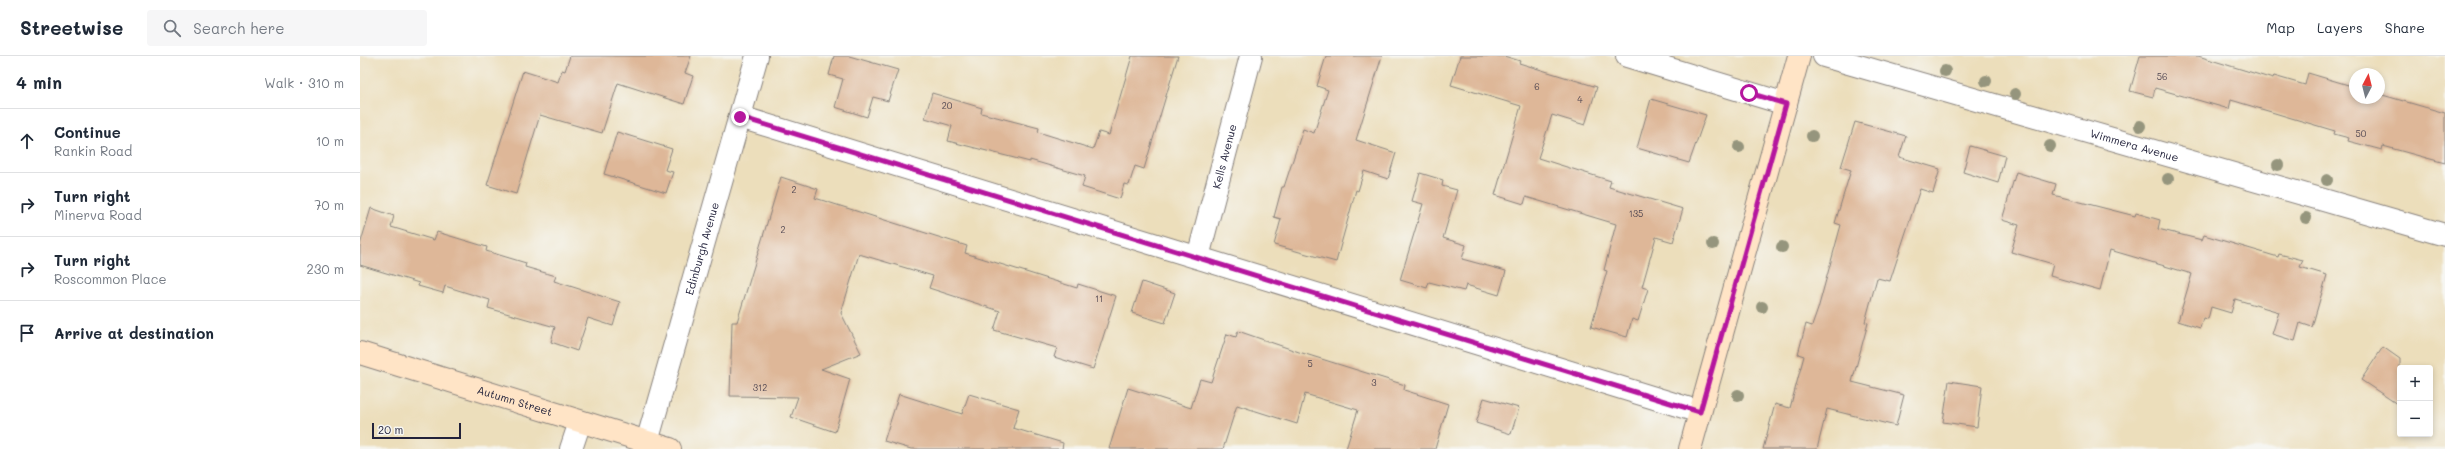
<!DOCTYPE html>
<html lang="en">
<head>
<meta charset="utf-8">
<style>
	body { margin:0; font-family:Mali,sans-serif; background:#f6f6f7; color:#1f2937 }
	.controls { position:absolute; right:12px; bottom:12px; display:grid; overflow:hidden; border-radius:4px; box-shadow:0 2px 6px #0003 }
	.controls button { width:36px; height:36px; display:grid; place-items:center; padding:0; border:0; border-bottom:1px solid #e0e1e3; background:#fff; color:#1f2937; font:20px sans-serif }
	.compass { position:absolute; left:1989px; top:12px; width:36px; height:36px; border-radius:50%; background:#fff; box-shadow:0 2px 6px #0003; rotate:7deg }
	.scale { position:absolute; left:12px; bottom:10px; width:89px; box-sizing:border-box; padding-left:4px; border:2px solid #22223b; border-top:0; font-size:11px; line-height:14px; white-space:nowrap; color:#22223b; -webkit-text-stroke:3px #f6f6f2; paint-order:stroke }
	.stop { position:absolute; width:12px; height:12px; margin:-9px; border:3px solid #b5179e; border-radius:50%; background:#fff }
	.stop.end { background:#b5179e; border-color:#fff; box-shadow:0 1px 4px #0008 }
	.list { margin:0; padding:0; list-style:none }
	h2 { display:flex; justify-content:space-between; align-items:center; height:52px; margin:0; padding:0 16px; font-size:17px }
	h2 small { font-size:13px; font-weight:400; color:#747a83 }
	.list li { display:grid; grid-template-columns:26px 1fr auto; gap:12px; align-items:center; box-sizing:border-box; height:64px; padding:0 16px; border-top:1px solid #e0e1e3 }
	.list b { display:block; font-size:15px; white-space:nowrap }
	.list p { margin:0; font-size:13px; white-space:nowrap; color:#747a83 }
	.list em { font-size:13px; font-style:normal; color:#747a83 }
	.icon { flex:none; width:22px; height:22px; fill:none; stroke:currentColor; stroke-width:2; stroke-linecap:round; stroke-linejoin:round }
	.map { position:relative; flex:none; width:2085px; height:393px; overflow:hidden }
	header { display:flex; align-items:center; gap:24px; box-sizing:border-box; height:56px; padding:0 20px; background:#fff; border-bottom:1px solid #e0e1e3 }
	header strong { font-size:19px }
	nav { display:flex; gap:22px; margin-inline-start:auto; font-size:14px }
	.search { width:280px; height:36px; background:#f6f6f7; display:flex; align-items:center; gap:10px; box-sizing:border-box; padding:0 14px; border-radius:4px; color:#747a83; font-size:15px }
	main { display:flex }
	aside { flex:1; background:#fff }
	.map>svg:first-child { display:block }
	.building { fill:#deb798 }
	.lines { fill:none; stroke-linecap:round; stroke-linejoin:round }
	.street-casing { stroke:#87807b; stroke-width:24 }
	.secondary-casing { stroke:#87807b; stroke-width:24 }
	.street { stroke:#fff; stroke-width:22 }
	.secondary { stroke:#ffe4c6; stroke-width:22 }
	.tree { fill:#95957d }
	.route { stroke:#b5179e; stroke-width:5 }
	.labels { text-anchor:middle; stroke-width:4; stroke-linejoin:round; paint-order:stroke }
	.number-label { font-size:9px; fill:#514752 }
	.street-label { font-size:11px; fill:#22223b; stroke:#f6f6f2 }
</style>
</head>
<body>
<header>
<strong>Streetwise</strong>
<div class="search"><svg class="icon" aria-label="search" viewBox="0 0 24 24"><circle cx="10" cy="10" r="6"/><path d="M15 15l6 6"/></svg>Search here</div>
<nav><a>Map</a><a>Layers</a><a>Share</a></nav>
</header>
<main>
<aside>
<h2>4 min<small>Walk · 310 m</small></h2>
<ul class="list">
<li><svg class="icon" aria-label="ahead" viewBox="0 0 24 24"><path d="M12 20V5M6 11l6-6 6 6"/></svg><div><b>Continue</b><p>Rankin Road</p></div><em>10 m</em></li>
<li><svg class="icon" aria-label="right" viewBox="0 0 24 24"><path d="M7 20v-9h11M14 6l5 5-5 5"/></svg><div><b>Turn right</b><p>Minerva Road</p></div><em>70 m</em></li>
<li><svg class="icon" aria-label="right" viewBox="0 0 24 24"><path d="M7 20v-9h11M14 6l5 5-5 5"/></svg><div><b>Turn right</b><p>Roscommon Place</p></div><em>230 m</em></li>
<li><svg class="icon" aria-label="arrive" viewBox="0 0 24 24"><path d="M6 21V4h12l-3 4 3 4H6"/></svg><div><b>Arrive at destination</b></div></li>
</ul>
</aside>
<div class="map">
<svg width="2085" height="393" viewBox="0 0 2085 393">
	<rect width="100%" height="100%" fill="#f6f6f2"/>
	<filter id="ink" filterUnits="userSpaceOnUse"><feTurbulence type="fractalNoise" baseFrequency=".025" numOctaves="2"/><feDisplacementMap in="SourceGraphic" scale="8" xChannelSelector="R" yChannelSelector="G"/><feConvolveMatrix kernelMatrix="1 2 1 2 8 2 1 2 1" color-interpolation-filters="sRGB"/></filter>
	<filter id="wash" filterUnits="userSpaceOnUse"><feTurbulence type="fractalNoise" baseFrequency=".012" numOctaves="4" result="noise"/><feDisplacementMap in="SourceGraphic" scale="16" xChannelSelector="R" yChannelSelector="G"/><feGaussianBlur stdDeviation="0.9" result="paint"/><feColorMatrix in="noise" values="0 0 0 0 0 0 0 0 0 0 0 0 0 0 0 0 0 1.4 0 .05"/><feComposite in="paint" operator="in"/></filter>
	<g filter="url(#wash)">
		<rect width="100%" height="100%" fill="#ecdebb"/>
		<g id="blocks">
			<path class="building" d="M 210,0 L 331,0 L 325,17 L 333,20 L 324,48 L 258,27 L 242,77 L 180,59 L 156,138 L 127,129 L 163,15 L 198,26 L 202,14 L 205,15 Z
				M 474,0 L 489,0 L 538,14 L 528,45 L 513,41 L 507,61 L 475,51 L 483,23 L 469,19 Z
				M 772,0 L 818,0 L 784,113 L 775,110 L 769,129 L 764,128 L 760,143 L 722,131 L 725,120 L 670,104 L 670,106 L 588,85 L 592,70 L 565,62 L 572,37 L 622,52 L 621,57 L 679,72 L 678,76 L 733,93 L 739,76 L 749,79 Z
				M 966,0 L 1022,0 L 996,84 L 1036,97 L 1028,123 L 1004,115 L 998,135 L 996,134 L 976,206 L 914,189 L 921,163 L 914,161 L 922,131 L 924,131 L 943,73 L 954,77 L 968,34 L 957,30 Z
				M 1100,0 L 1144,0 L 1160,5 L 1159,7 L 1237,31 L 1225,69 L 1192,59 L 1178,102 L 1251,125 L 1249,131 L 1323,153 L 1313,186 L 1296,181 L 1282,231 L 1288,233 L 1278,265 L 1272,263 L 1267,281 L 1231,271 L 1247,215 L 1244,214 L 1256,168 L 1166,141 L 1164,148 L 1135,139 L 1161,50 L 1091,29 Z
				M 1780,0 L 1838,0 L 1913,23 L 1914,20 L 1945,29 L 1948,17 L 1995,31 L 1995,42 L 2019,42 L 2019,38 L 2085,57 L 2085,107 L 2023,90 L 2022,94 L 1988,85 L 1989,82 L 1974,78 L 1975,75 L 1871,44 L 1869,53 L 1795,32 L 1793,41 L 1770,35 Z
				M 1291,43 L 1346,59 L 1329,107 L 1277,92 Z
				M 1495,66 L 1546,80 L 1539,101 L 1580,113 L 1573,137 L 1560,133 L 1530,225 L 1517,222 L 1505,266 L 1508,267 L 1492,326 L 1544,339 L 1536,370 L 1467,353 L 1457,393 L 1403,393 L 1415,348 L 1430,352 L 1444,300 L 1438,298 L 1446,268 L 1452,270 L 1458,253 L 1481,169 L 1475,167 L 1491,114 L 1481,111 Z
				M 257,76 L 312,93 L 305,114 L 313,116 L 306,137 L 244,118 Z
				M 1610,90 L 1645,100 L 1638,127 L 1603,116 Z
				M 1656,116 L 1696,128 L 1693,139 L 1775,160 L 1776,157 L 1800,164 L 1798,173 L 1842,184 L 1844,179 L 1918,201 L 1919,198 L 1943,204 L 1940,211 L 1967,219 L 1952,271 L 1940,267 L 1935,285 L 1912,278 L 1919,256 L 1875,243 L 1871,257 L 1851,251 L 1848,263 L 1843,262 L 1840,272 L 1818,265 L 1832,218 L 1750,194 L 1740,234 L 1690,220 L 1693,208 L 1651,196 L 1659,169 L 1642,164 Z
				M 1060,117 L 1083,124 L 1082,130 L 1097,134 L 1083,182 L 1106,189 L 1102,203 L 1146,215 L 1139,239 L 1106,229 L 1104,235 L 1069,226 L 1067,232 L 1040,224 L 1063,148 L 1052,145 Z
				M 421,121 L 458,133 L 455,142 L 607,190 L 605,197 L 717,232 L 718,228 L 756,240 L 733,313 L 694,301 L 697,292 L 634,274 L 640,255 L 569,232 L 573,220 L 499,198 L 481,257 L 501,297 L 461,313 L 490,323 L 475,376 L 431,361 L 438,341 L 370,340 L 372,266 L 377,266 Z
				M 11,152 L 34,160 L 31,171 L 74,184 L 77,176 L 127,191 L 126,195 L 166,207 L 165,211 L 196,220 L 194,225 L 260,246 L 253,270 L 228,262 L 217,295 L 191,286 L 195,271 L 128,252 L 130,244 L 85,230 L 83,237 L 58,230 L 59,227 L 0,209 L 0,189 Z
				M 782,226 L 815,237 L 805,267 L 772,257 Z
				M 878,275 L 939,296 L 1045,329 L 1044,334 L 1088,348 L 1075,393 L 986,393 L 998,354 L 945,338 L 937,368 L 877,349 L 863,393 L 749,393 L 768,332 L 831,352 L 840,323 L 851,326 L 867,278 L 876,281 Z
				M 2023,291 L 2040,303 L 2040,350 L 2001,324 Z
				M 1589,325 L 1622,330 L 1617,371 L 1583,366 Z
				M 539,338 L 602,358 L 609,338 L 659,353 L 653,372 L 703,387 L 702,393 L 551,393 L 524,385 Z
				M 1124,342 L 1159,352 L 1151,378 L 1116,367 Z"/>
		</g>
	</g>
	<g filter="url(#ink)">
		<use href="#blocks" fill-opacity="0" stroke="#87807b" stroke-width="1"/>
		<g class="lines">
			<g class="street-casing">
				<g id="street">
					<path d="M 1267,0 L 1426,48"/>
					<path id="s1" d="M 1464,0 L 2085,179"/>
					<path d="M 380,61 L 1340,356"/>
					<path id="s2" d="M 838,201 L 891,0"/>
					<path id="s3" d="M 287,386 L 397,0"/>
					<path d="M 211,393 L 220,366"/>
				</g>
			</g>
			<g class="secondary-casing">
				<g id="secondary">
					<path id="s4" d="M 0,297 L 310,393"/>
					<path d="M 1330,393 L 1439,0"/>
				</g>
			</g>
			<use href="#street" class="street"/>
			<use href="#secondary" class="secondary"/>
		</g>
		<g class="tree">
			<circle cx="1585" cy="15" r="6"/>
			<circle cx="1626" cy="25" r="6"/>
			<circle cx="1655" cy="38" r="6"/>
			<circle cx="1780" cy="70" r="6"/>
			<circle cx="1452" cy="80" r="6"/>
			<circle cx="1690" cy="90" r="6"/>
			<circle cx="1379" cy="91" r="6"/>
			<circle cx="1918" cy="109" r="6"/>
			<circle cx="1808" cy="123" r="6"/>
			<circle cx="1967" cy="124" r="6"/>
			<circle cx="1946" cy="162" r="6"/>
			<circle cx="1353" cy="188" r="6"/>
			<circle cx="1422" cy="191" r="6"/>
			<circle cx="1402" cy="251" r="6"/>
			<circle cx="1378" cy="339" r="6"/>
		</g>
	</g>
	<g class="lines" filter="url(#ink)">
		<path class="route" d="M 380,61 L 1340,356 L 1426,48 L 1389,37"/>
	</g>
	<g class="labels">
		<g class="number-label">
			<text x="1802" y="24">56</text>
			<text x="1177" y="34">6</text>
			<text x="1220" y="47">4</text>
			<text x="587" y="53">20</text>
			<text x="2001" y="81">50</text>
			<text x="434" y="137">2</text>
			<text x="1276" y="161">135</text>
			<text x="423" y="177">2</text>
			<text x="739" y="246">11</text>
			<text x="950" y="311">5</text>
			<text x="1014" y="330">3</text>
			<text x="400" y="335">312</text>
		</g>
		<g class="street-label">
			<text dy="4" stroke="none"><textPath href="#s1" startOffset="323">Wimmera Avenue</textPath></text>
			<text dy="4" stroke="none"><textPath href="#s2" startOffset="104">Kells Avenue</textPath></text>
			<text dy="4" stroke="none"><textPath href="#s3" startOffset="201">Edinburgh Avenue</textPath></text>
			<text dy="4" stroke="none"><textPath href="#s4" startOffset="162">Autumn Street</textPath></text>
		</g>
	</g>
</svg>
<div class="controls">
<button>+</button>
<button>−</button>
</div>
<svg class="compass" viewBox="-18 -18 36 36"><path d="M0-13l5 13h-10z" fill="#e53935"/><path d="M0 13l5-13h-10z" fill="#747a83"/></svg>
<div class="scale">20 m</div>
<div class="stop" style="left:1389px;top:37px"></div>
<div class="stop end" style="left:380px;top:61px"></div>
</div>
</main>
</body>
</html>
